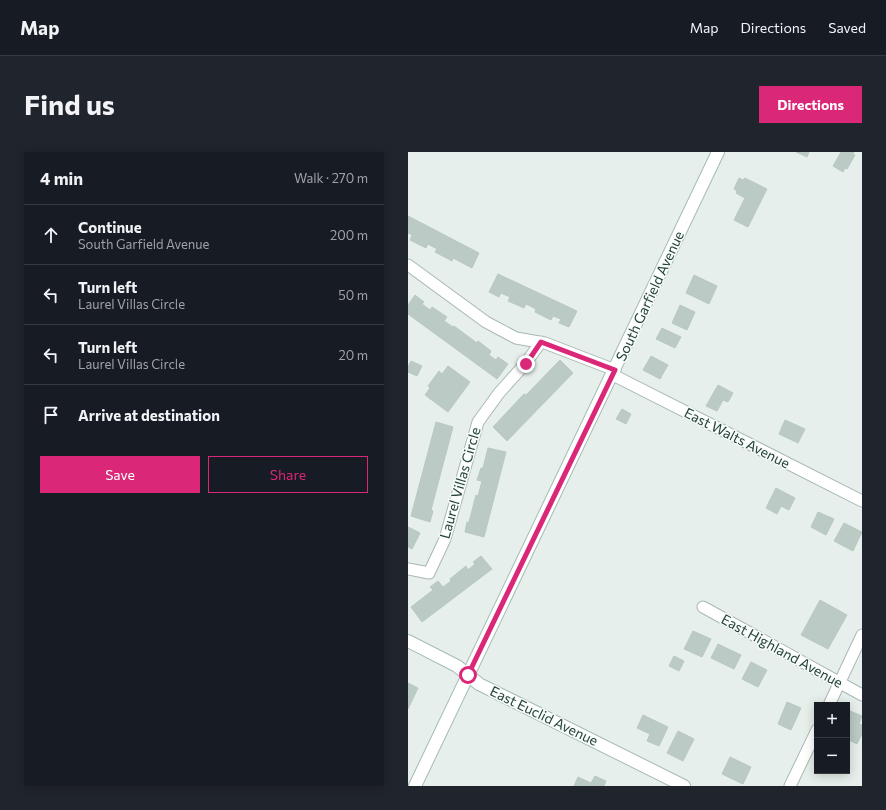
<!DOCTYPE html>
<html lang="en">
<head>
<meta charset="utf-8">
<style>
	body { margin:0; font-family:Commissioner,sans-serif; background:#20242c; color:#f1f3f6 }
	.controls { position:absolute; right:12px; bottom:12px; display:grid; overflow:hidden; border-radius:0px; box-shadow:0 2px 10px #0003 }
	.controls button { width:36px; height:36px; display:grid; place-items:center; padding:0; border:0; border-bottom:1px solid #363941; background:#171b24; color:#f1f3f6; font:20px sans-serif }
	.stop { position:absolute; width:12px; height:12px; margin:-9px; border:3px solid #db2777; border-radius:50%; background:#fff }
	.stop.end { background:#db2777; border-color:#fff; box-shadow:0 1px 4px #0008 }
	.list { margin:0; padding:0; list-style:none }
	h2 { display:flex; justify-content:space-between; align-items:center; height:52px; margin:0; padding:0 16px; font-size:17px }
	h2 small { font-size:13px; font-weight:400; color:#9ea1a6 }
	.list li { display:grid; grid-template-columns:26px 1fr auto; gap:12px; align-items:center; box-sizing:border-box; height:60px; padding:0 16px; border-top:1px solid #363941 }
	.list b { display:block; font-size:15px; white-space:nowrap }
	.list p { margin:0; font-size:13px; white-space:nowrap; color:#9ea1a6 }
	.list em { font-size:13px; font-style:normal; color:#9ea1a6 }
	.actions { display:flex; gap:8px; padding:12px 16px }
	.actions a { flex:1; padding:9px 0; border:1px solid #db2777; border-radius:0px; text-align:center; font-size:14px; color:#db2777 }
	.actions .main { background:#db2777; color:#fff }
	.icon { flex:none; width:22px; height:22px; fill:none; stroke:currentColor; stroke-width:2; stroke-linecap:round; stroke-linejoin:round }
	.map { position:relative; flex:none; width:454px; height:634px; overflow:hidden; border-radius:0px }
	header { display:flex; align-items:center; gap:24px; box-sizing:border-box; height:56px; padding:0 20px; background:#171b24; border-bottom:1px solid #363941 }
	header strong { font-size:19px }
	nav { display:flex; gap:22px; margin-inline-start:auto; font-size:14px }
	.intro { display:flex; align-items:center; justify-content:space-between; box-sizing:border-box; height:96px; padding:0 24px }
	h1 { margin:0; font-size:28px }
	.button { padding:10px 18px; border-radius:0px; background:#db2777; color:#fff; font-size:14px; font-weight:700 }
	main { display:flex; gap:24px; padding:0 24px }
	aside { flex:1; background:#171b24; border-radius:0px; box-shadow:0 2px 10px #0003 }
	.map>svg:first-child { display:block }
	.building { fill:#bbcac4; stroke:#b8c9c2 }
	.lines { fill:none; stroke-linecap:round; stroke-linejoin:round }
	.street-casing { stroke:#a8b8b2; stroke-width:13 }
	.secondary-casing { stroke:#a4bbb3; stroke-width:14 }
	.street { stroke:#fff; stroke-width:11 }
	.secondary { stroke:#fff; stroke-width:12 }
	.route { stroke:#db2777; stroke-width:5 }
	.labels { text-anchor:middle; stroke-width:3; stroke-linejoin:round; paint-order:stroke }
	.street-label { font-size:14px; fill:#24423a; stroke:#f7fbf9 }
</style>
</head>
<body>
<header>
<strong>Map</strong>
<nav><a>Map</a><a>Directions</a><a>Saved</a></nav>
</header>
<div class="intro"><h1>Find us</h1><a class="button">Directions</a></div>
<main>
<aside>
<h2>4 min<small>Walk · 270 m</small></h2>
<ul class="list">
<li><svg class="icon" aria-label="ahead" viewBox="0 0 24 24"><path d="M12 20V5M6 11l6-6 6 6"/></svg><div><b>Continue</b><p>South Garfield Avenue</p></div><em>200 m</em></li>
<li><svg class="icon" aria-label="left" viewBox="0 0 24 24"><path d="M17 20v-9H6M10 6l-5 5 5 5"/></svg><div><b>Turn left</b><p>Laurel Villas Circle</p></div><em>50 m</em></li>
<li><svg class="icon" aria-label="left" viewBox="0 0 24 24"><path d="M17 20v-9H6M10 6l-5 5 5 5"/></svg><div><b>Turn left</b><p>Laurel Villas Circle</p></div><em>20 m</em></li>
<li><svg class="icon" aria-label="arrive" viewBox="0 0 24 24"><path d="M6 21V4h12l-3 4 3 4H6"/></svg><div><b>Arrive at destination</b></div></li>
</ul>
<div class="actions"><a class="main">Save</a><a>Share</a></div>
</aside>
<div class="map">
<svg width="454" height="634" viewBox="0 0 454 634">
	<rect width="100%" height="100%" fill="#e6efeb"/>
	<path class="building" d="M 388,0 L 401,0 L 399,5 Z
		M 433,0 L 446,0 L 445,2 L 447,3 L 439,17 L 437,16 L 435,20 L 425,14 Z
		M 331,26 L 335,28 L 337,26 L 359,37 L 340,75 L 326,68 L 337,46 L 328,41 L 329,39 L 326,37 Z
		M 0,64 L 71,101 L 64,116 L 45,106 L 44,109 L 27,100 L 29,97 L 20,92 L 18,96 L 2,88 L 4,83 L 0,81 Z
		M 90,122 L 169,159 L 161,175 L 151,171 L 153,167 L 145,164 L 143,168 L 127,160 L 128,157 L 118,152 L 116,156 L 100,149 L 102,145 L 93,141 L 91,145 L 81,140 Z
		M 286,123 L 309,134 L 301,152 L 278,141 Z
		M 7,143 L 16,150 L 14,152 L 22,158 L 24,155 L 39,165 L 36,169 L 45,175 L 46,174 L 69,191 L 70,189 L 83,199 L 81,203 L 88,208 L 90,205 L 100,212 L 89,227 L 0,162 L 0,153 Z
		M 272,153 L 287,160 L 279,178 L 264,171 Z
		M 254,176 L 273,185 L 267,196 L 248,187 Z
		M 243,204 L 260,213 L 252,227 L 235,218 Z
		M 152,208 L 165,221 L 99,289 L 85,275 L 116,242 L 118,243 Z
		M 3,209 L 14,214 L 9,224 L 0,220 L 0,215 Z
		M 40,214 L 62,230 L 40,260 L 17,243 L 22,236 L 20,234 L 31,219 L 34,222 Z
		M 310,233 L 325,241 L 320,250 L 315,248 L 309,259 L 298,254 Z
		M 214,257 L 223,262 L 218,272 L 208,267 Z
		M 377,268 L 397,277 L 390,291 L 371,282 Z
		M 28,270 L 45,275 L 23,358 L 25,359 L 22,370 L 3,364 Z
		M 80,296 L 98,300 L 76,385 L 57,380 L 59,370 L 61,370 L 68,343 L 70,344 L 74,329 L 69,328 L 73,316 L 75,316 Z
		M 368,336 L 387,346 L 381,358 L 373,354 L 369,362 L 358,356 Z
		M 410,360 L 426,367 L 418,383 L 403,375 Z
		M 436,371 L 454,380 L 445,399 L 426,389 Z
		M 0,375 L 12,381 L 4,397 L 0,395 Z
		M 73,404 L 84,417 L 14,470 L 3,455 L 25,438 L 22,435 L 30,429 L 35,435 L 43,429 L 42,427 L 58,414 L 60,418 L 67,412 L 65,410 Z
		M 412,448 L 439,463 L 420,497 L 393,483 Z
		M 285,479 L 303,487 L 294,505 L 276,497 Z
		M 310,492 L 333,503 L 326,517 L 303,506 Z
		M 266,504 L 276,509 L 271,519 L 261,514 Z
		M 343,510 L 359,518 L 350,535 L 334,527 Z
		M 0,531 L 10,536 L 0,557 Z
		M 379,550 L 393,556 L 383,578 L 370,572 Z
		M 442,559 L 454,564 L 451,572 L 454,573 L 454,582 L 449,592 L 439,587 L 439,566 Z
		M 235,563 L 260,575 L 251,594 L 239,589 L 242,582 L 229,576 Z
		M 270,579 L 286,587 L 275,609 L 259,601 Z
		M 322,605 L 343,615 L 335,632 L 314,622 Z
		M 187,624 L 198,629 L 196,634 L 166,634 L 170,625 L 183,631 Z"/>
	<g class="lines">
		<g class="street-casing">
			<path id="street" d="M 0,113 L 78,170 L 108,186 L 137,191 L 207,218
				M 205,223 L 454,349
				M 0,417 L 21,421 L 37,387 L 70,270 L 91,241 L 117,212 L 133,190
				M 295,455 L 454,543
				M 421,553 L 454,483
				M 382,634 L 409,578"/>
		</g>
		<g class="secondary-casing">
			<path id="secondary" d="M 0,489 L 49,514 L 71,532 L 276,634
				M 7,634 L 310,0"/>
		</g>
		<use href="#street" class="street"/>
		<use href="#secondary" class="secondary"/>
	</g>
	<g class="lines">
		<path class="route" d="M 60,523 L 207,218 L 133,190 L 118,212"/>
	</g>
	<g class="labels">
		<g class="street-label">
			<text transform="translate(242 144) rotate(-65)" y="5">South Garfield Avenue</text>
			<text transform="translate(329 286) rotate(27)" y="5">East Walts Avenue</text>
			<text transform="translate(52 331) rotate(-74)" y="5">Laurel Villas Circle</text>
			<text transform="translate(374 499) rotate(29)" y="5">East Highland Avenue</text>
			<text transform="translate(136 564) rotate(26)" y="5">East Euclid Avenue</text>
		</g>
	</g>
</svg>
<div class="controls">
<button>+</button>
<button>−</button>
</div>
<div class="stop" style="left:60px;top:523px"></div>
<div class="stop end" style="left:118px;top:212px"></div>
</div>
</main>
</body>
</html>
